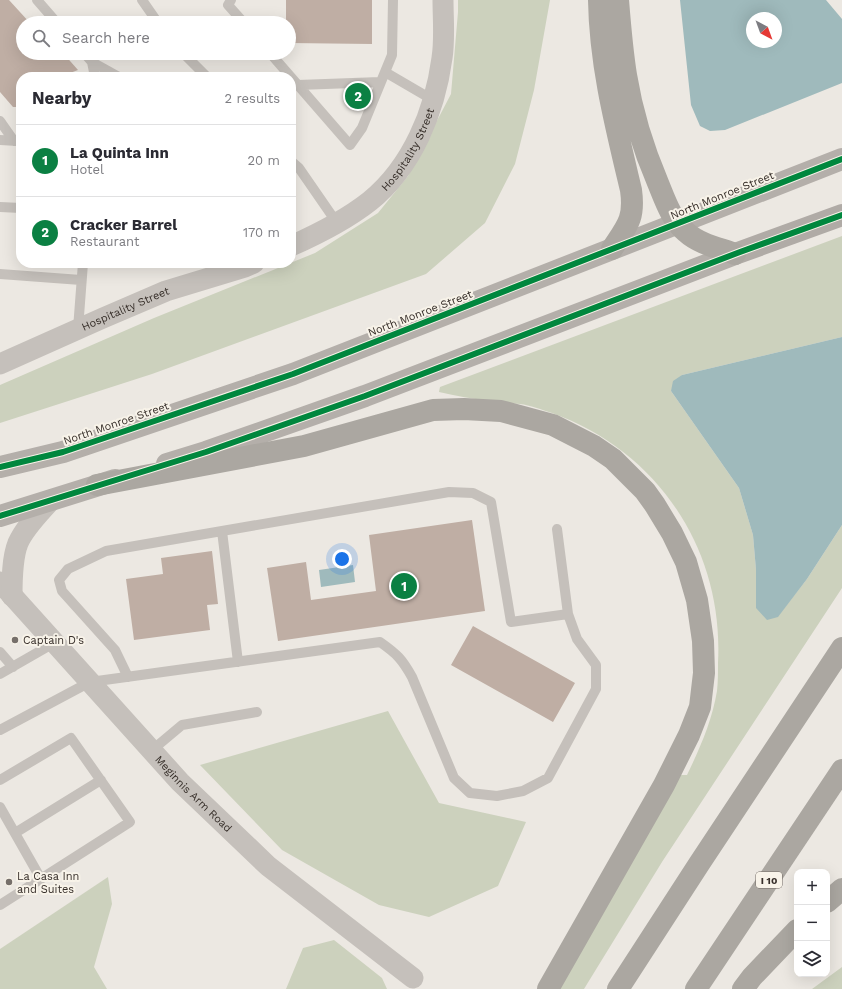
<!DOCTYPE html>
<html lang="en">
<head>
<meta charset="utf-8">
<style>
	body { margin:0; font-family:"Work Sans",sans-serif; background:#f7f7f7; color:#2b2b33 }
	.controls { position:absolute; right:12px; bottom:12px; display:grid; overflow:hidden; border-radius:8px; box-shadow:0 4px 16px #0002 }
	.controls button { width:36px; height:36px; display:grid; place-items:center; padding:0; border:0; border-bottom:1px solid #e1e1e2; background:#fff; color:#2b2b33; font:20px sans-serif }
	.compass { position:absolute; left:746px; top:12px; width:36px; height:36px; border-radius:50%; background:#fff; box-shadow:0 4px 16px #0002; rotate:139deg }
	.you { position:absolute; left:342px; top:559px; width:14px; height:14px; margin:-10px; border:3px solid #fff; border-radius:50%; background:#1a73e8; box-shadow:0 0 0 6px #1a73e833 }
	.badge { display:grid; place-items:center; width:26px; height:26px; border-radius:50%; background:#0b8043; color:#fff; font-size:13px; font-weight:700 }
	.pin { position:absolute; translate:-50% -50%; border:2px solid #fff; box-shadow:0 1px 4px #0006 }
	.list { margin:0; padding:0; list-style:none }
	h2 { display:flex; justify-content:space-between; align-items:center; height:52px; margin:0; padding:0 16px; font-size:17px }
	h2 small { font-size:13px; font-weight:400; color:#7c7c81 }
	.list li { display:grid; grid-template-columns:26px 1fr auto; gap:12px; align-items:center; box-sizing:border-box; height:72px; padding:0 16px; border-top:1px solid #e1e1e2 }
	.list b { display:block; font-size:15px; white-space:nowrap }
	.list p { margin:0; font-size:13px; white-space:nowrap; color:#7c7c81 }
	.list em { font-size:13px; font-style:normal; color:#7c7c81 }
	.icon { flex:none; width:22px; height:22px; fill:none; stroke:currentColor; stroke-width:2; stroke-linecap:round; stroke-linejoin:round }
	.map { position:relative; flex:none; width:842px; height:989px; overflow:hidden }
	.search { position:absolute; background:#fff; box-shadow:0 4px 16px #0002; left:16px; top:16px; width:280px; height:44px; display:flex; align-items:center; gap:10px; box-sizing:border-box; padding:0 14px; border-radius:22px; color:#7c7c81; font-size:15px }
	.panel { position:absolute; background:#fff; box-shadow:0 4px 16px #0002; left:16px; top:72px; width:280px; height:196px; border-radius:16px }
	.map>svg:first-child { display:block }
	.green { fill:#ccd1bd }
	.water { fill:#9fbabc; fill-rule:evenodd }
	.building { fill:#bfaea4 }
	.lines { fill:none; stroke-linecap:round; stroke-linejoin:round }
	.service { stroke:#c5c0bb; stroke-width:10 }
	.minor { stroke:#c5c0bb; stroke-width:21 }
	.primary { stroke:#b4afaa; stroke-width:22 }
	.trunk { stroke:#b0aba6; stroke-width:22 }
	.motorway { stroke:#aba7a1; stroke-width:22 }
	.cycleway-casing { stroke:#f8f3e9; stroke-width:8 }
	.cycleway { stroke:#00873e; stroke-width:6 }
	.poi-dot { fill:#766f6a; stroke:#f8f3e9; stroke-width:1.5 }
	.labels { text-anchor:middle; stroke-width:4; stroke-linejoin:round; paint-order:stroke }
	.shield { fill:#f8f3e9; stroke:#706963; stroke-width:1 }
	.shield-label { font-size:10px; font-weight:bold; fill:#362e29 }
	.street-label { font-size:11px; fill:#362e29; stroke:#f8f3e9 }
	.poi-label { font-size:11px; fill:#362e29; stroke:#f8f3e9; text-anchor:start }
</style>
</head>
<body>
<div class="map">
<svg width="842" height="989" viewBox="0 0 842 989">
	<rect width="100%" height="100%" fill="#ece8e2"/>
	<path class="green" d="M 458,0 L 550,0 L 534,90 L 515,164 L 485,223 L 426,274 L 152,374 L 0,423 L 0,385 L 154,318 L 315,253 L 378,213 L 408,176 L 451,94 L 458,12 Z
		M 842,236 L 842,337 L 682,375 L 671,391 L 739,488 L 753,535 L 756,570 L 778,616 L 807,579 L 842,525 L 842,588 L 662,862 L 584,989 L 557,989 L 679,775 L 687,775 C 700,748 712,721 717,691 C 718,682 718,672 718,663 C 724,550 658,451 552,413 C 542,410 530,405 520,404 C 510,403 500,403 490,401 C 473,399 456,396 439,392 L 440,387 Z
		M 388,711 L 439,803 L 526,822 L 498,886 L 429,917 L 379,905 L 282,850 L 200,765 Z
		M 108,877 L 112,904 L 94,967 L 107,989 L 0,989 L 0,949 Z
		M 334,940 L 382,978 L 387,989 L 286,989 L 303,948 Z
		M 842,967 L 842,989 L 812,989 Z"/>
	<path class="water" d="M 680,0 L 826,0 L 842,19 L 842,83 L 725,130 L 710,131 L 700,126 L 691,105 ZM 752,18 L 776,18 L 776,42 L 752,42 Z
		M 842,337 L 842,525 L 807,579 L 778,617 L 767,620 L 756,608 L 756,570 L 753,535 L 739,488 L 671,391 L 673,381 L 682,375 Z
		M 353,565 L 355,582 L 321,587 L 319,570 Z"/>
	<path class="building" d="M 0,0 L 9,0 L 30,23 L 23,23 L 23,53 L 63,53 L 78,70 L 70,73 L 70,77 L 21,77 L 21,107 L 13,107 L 0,92 Z
		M 286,0 L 372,0 L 372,44 L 289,43 L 289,23 L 286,23 Z
		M 472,520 L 485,611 L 278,641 L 267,568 L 306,562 L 311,600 L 376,591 L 369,535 Z
		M 212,551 L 218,604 L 207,605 L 210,630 L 134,640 L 126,579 L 163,574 L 161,558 Z
		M 473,626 L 575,683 L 553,722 L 451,665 Z"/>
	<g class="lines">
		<path class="service" d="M 37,0 L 57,23
			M 142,0 L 158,23
			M 231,0 L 228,5 L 244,23
			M 84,53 L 92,62 L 119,77
			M 183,53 L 207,77
			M 270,53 L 350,145 L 362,128 L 392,55 L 393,0
			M 92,62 L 95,77
			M 385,72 L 433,100
			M 298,85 L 380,82
			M 0,121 L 14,141
			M 0,140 L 18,141
			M 291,161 L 299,168 L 337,223
			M 0,207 L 21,208
			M 0,274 L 81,280
			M 78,329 L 83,263
			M 222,531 L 238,662
			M 0,652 L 13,667
			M 0,674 L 54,643
			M 128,677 L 115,650 L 62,591 L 59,580 L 68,569 L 106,551 L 449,492 L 473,493 L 491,502 L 511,622 L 568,614
			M 0,730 L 90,682 L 380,642 C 397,654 402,659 412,677 L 454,778 L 470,793 L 497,796 L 523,791 L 548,778 L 596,689 L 596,665 L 577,639 L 568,614 L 557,529
			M 151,751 L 182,725 L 257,712
			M 0,780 L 71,738 L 130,822 L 0,905
			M 0,807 L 41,879
			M 15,833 L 101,780"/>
		<g class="minor">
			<path id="s1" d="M 291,246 C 318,234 346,220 370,201 C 412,167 435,111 442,58 C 445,39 443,19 443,0"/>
			<path id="s2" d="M 0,364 L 103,318 L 166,291 L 245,267 L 254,263"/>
			<path id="s3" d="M 0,582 L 180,782 L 268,866 L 413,978"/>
			<path d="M 12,596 C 12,580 12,558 18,543 C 25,527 40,513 51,500"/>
		</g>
		<path class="primary" d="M 167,464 L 206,452 L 365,396 L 735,254
			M 0,467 L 63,452 L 293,374 L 842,159
			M 0,516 L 115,480"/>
		<path class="trunk" d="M 735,254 L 842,215"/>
		<path class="motorway" d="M 599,0 C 600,65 616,127 631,190 C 635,219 627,226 612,249
			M 618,0 C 620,25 622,50 626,75 C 632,112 643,148 658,183 C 665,200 671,219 686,232 C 699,244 719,248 735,254
			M 97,485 L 304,446 L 433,410 L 464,409 L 501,411 L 553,425 L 594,446 L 613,459 L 645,491 L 655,505 L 672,533 L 686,562 L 697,600 L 703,641 L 704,673 L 700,707 L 689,735 L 664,785 L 548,989
			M 827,902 L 842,889
			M 618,989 L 699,864 L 842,648
			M 696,989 L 842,770
			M 743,989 L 752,977 L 797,930"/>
		<g class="cycleway-casing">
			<path id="cycleway" d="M 0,467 L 63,452 L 293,374 L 842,159
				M 0,516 L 206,452 L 365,396 L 740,252 L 842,215"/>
		</g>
		<use href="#cycleway" class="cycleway"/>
	</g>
	<g class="poi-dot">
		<circle cx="15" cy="640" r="4"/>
		<circle cx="9" cy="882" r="4"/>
	</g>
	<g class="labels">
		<rect class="shield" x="756" y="872" width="26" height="16" rx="3"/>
		<g class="shield-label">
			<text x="769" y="884">I 10</text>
		</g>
		<g class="street-label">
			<text dy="4" stroke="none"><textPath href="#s1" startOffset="156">Hospitality Street</textPath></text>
			<text transform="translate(722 195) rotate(-22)" y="4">North Monroe Street</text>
			<text dy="4" stroke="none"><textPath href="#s2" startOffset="137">Hospitality Street</textPath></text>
			<text transform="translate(420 313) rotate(-21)" y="4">North Monroe Street</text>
			<text transform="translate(116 423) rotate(-19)" y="4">North Monroe Street</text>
			<text dy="4" stroke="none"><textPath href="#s3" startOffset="287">Meginnis Arm Road</textPath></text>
		</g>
		<g class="poi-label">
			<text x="23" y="644">Captain D's</text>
			<text x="17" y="880">La Casa Inn<tspan x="17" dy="13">and Suites</tspan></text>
		</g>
	</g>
</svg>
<div class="controls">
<button>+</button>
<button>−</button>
<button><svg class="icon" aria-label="layers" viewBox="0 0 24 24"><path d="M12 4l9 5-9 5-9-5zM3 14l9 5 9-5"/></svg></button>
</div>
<svg class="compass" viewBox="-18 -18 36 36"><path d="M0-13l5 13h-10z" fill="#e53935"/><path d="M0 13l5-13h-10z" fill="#7c7c81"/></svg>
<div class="you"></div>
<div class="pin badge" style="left:404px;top:586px">1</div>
<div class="pin badge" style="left:358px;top:96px">2</div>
<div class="search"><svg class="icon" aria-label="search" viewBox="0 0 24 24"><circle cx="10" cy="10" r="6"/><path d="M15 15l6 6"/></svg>Search here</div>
<section class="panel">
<h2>Nearby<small>2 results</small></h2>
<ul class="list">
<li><span class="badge">1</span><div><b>La Quinta Inn</b><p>Hotel</p></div><em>20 m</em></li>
<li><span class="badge">2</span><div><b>Cracker Barrel</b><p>Restaurant</p></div><em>170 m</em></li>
</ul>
</section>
</div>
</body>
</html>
